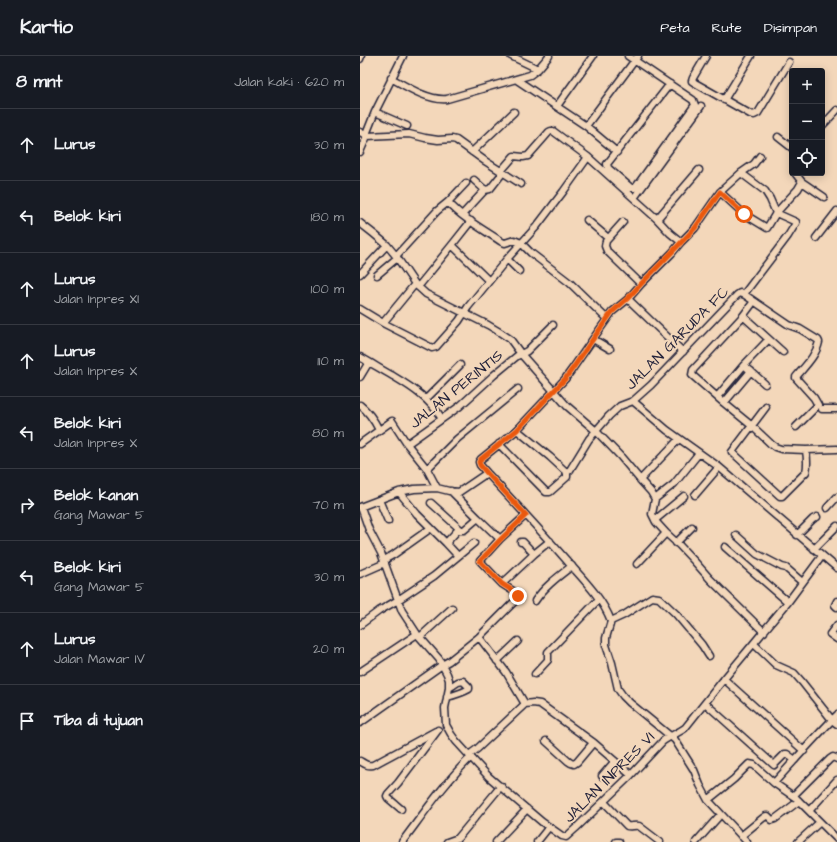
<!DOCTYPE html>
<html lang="id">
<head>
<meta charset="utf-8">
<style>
	body { margin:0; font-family:"Architects Daughter",sans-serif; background:#242831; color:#f1f3f6 }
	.controls { position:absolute; right:12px; top:12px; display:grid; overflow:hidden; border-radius:4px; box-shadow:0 2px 10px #0003 }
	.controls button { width:36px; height:36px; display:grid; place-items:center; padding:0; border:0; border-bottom:1px solid #363941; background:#171b24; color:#f1f3f6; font:20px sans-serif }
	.stop { position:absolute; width:12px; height:12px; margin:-9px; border:3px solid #ea580c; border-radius:50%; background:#fff }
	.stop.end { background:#ea580c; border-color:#fff; box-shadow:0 1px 4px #0008 }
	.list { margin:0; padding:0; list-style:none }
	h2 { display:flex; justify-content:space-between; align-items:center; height:52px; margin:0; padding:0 16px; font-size:17px }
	h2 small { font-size:13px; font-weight:400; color:#9ea1a6 }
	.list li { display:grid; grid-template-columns:26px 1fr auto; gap:12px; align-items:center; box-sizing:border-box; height:72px; padding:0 16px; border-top:1px solid #363941 }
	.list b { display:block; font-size:15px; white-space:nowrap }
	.list p { margin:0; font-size:13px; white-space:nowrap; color:#9ea1a6 }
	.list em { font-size:13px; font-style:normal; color:#9ea1a6 }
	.icon { flex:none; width:22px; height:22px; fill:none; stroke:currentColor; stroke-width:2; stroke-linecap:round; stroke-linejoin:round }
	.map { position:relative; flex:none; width:477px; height:786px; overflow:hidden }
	header { display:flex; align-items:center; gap:24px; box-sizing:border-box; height:56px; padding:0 20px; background:#171b24; border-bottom:1px solid #363941 }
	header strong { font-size:19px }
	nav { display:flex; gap:22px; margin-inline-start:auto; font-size:14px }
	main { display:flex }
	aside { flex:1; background:#171b24 }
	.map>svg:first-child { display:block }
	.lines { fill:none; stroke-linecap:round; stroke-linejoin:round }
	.minor-casing { stroke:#22223b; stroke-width:9 }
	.minor { stroke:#f3d7ba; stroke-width:6 }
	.route { stroke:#ea580c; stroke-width:5 }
	.labels { text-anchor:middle; stroke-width:4; stroke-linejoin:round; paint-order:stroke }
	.street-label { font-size:15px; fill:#22223b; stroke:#f3d7ba }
</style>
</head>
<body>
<header>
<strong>Kartio</strong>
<nav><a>Peta</a><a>Rute</a><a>Disimpan</a></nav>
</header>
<main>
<aside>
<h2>8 mnt<small>Jalan kaki · 620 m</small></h2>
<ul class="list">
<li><svg class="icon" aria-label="ahead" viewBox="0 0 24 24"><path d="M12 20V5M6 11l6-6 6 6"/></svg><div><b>Lurus</b></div><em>30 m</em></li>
<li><svg class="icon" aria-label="left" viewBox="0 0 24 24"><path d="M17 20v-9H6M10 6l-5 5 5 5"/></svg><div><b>Belok kiri</b></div><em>180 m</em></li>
<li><svg class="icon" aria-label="ahead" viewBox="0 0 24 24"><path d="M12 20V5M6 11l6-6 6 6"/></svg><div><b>Lurus</b><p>Jalan Inpres XI</p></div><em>100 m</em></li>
<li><svg class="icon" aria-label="ahead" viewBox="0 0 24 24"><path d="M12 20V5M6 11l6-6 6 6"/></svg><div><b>Lurus</b><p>Jalan Inpres X</p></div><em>110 m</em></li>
<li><svg class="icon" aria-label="left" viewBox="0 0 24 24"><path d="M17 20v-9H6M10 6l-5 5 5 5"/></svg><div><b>Belok kiri</b><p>Jalan Inpres X</p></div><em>80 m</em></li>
<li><svg class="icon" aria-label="right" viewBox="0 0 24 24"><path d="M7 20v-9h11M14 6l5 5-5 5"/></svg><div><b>Belok kanan</b><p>Gang Mawar 5</p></div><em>70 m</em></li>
<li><svg class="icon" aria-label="left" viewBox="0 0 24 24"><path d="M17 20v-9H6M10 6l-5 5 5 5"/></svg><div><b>Belok kiri</b><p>Gang Mawar 5</p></div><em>30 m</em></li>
<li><svg class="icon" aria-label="ahead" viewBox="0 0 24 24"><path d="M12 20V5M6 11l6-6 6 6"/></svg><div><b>Lurus</b><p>Jalan Mawar IV</p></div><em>20 m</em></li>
<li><svg class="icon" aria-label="arrive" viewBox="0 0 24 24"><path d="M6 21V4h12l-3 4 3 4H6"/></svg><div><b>Tiba di tujuan</b></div></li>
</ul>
</aside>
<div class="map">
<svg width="477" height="786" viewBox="0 0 477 786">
	<rect width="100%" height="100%" fill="#f3d7ba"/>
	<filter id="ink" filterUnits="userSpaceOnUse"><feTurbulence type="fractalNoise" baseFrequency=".025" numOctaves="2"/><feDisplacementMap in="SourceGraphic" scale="8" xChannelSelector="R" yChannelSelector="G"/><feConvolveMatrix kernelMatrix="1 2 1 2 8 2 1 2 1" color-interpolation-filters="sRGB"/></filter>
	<g filter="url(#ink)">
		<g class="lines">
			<g class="minor-casing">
				<path id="minor" d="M 151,0 L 178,13
					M 268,0 L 333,44 L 335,49 L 276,131 L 274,132 L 271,132 L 248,112 L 247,108 L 310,28
					M 346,0 L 333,22 L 332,25 L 335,27 L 390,58 L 394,59 L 398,57 L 429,6
					M 0,3 L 1,0
					M 31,22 C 47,31 69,45 87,43 L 170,19 L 178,13 L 189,0
					M 157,24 L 226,70 L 257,96
					M 364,44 L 391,0
					M 197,50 L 233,0
					M 15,56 L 47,70
					M 226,70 L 278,0
					M 462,70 L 477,54
					M 0,76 L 7,80
					M 7,80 L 49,78 L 65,82 L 78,84 L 92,83 L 96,84 L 125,105 L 161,128
					M 418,81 L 432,92
					M 0,96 L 7,80 L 7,76 L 15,56 L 43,0
					M 112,96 L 154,56
					M 381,117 L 405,135 L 410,143 L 416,157 L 436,166 L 436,167 L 428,180 L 384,238
					M 435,117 L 442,126 L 464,141
					M 114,124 L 125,134
					M 360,136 L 384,158 L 407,172 L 416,157 L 438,133 L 442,126
					M 274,142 L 341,50
					M 88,146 C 102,162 124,174 142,186 L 145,187 L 154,184 L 161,187 L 171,197 L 210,227 L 247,263
					M 102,159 L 125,134 L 130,133 L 141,119 L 141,115 L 154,100 L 163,101 L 168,100 L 189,76 L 191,75 L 193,75 L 228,101 L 297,163 L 310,177 L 321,186 L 312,197 L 281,228 L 268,243 L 252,256 L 233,283 L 213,312 L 205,323 L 157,374 L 121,403 L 119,406 L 120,409 L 127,417 C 154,446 182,476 208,506 C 223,523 243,543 251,565 L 246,582 L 246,589 L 252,607 L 258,633 L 263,640 L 270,647 L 303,674 L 315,684 L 334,714 L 340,729 L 348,744 L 387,786
					M 297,163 L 339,114
					M 227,164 L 248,182
					M 263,166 L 246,185 L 245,190 L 247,195 L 281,228
					M 0,167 L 14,178 L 27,189 L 36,200 L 55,228 L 66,238 L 128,269 L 138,275 L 150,283 L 161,298 L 207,350 L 236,375 L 261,401 L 282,426 L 291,436 L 295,443 L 292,458 L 296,466 L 306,477 L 319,489 L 335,506 L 350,523 L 404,576
					M 456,182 L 477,155
					M 321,186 L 335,172 L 360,136 L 381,117 L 394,108 L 400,100
					M 92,189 L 129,225
					M 36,200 L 77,155 L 88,146 L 106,127
					M 147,203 L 177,170 L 203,136 L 228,101
					M 0,218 L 27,189
					M 17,219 L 37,202
					M 58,231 L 92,189 L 111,165
					M 268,243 L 323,296
					M 0,253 L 23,267 L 72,292 L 76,291 L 99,265 L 108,251 L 147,203 L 159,215
					M 383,260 L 392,248
					M 23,267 L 55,228
					M 233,283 L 250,293
					M 423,296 L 383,260 L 333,314 L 332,319 L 364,347 L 392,370 L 411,388 L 415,391 L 421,393 L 446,394 L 477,393
					M 0,301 C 11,307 22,314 33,320 C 53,332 70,343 82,363
					M 384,309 L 405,328
					M 0,321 L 9,306
					M 357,341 L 384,309 L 408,284
					M 66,343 L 100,309
					M 273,345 L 307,374 L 359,411 L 477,512
					M 364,347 L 391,315
					M 0,349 C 9,356 14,364 19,374
					M 406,351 L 372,396 L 420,440 L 422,440 L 446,416 C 448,409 447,401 446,394
					M 462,353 L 477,353
					M 157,374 L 190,401 L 204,414 L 207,416
					M 0,388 L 32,365 L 47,388 L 67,413 L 77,432
					M 47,388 L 100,350 L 134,319 L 157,300 L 167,295 L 193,269
					M 139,388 L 186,436 L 190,436 L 207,421 L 207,416
					M 67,413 L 97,383 L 158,333
					M 207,416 L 210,414 L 229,383 L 249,360 L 260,350 L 273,345 L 291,329 L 377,239 L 380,237 L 385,239 L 429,269 L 440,273 L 458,284 L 459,286 C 456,300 445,310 436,321 L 436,322 L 454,342 L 458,349 L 436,371
					M 280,424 L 319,383
					M 91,435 L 118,462
					M 39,436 L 57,458 L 86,487 L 98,500
					M 335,439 L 359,411
					M 295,443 L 314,428 L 339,397
					M 19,444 L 28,465
					M 71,447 L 101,474
					M 0,451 L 39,436 L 54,433 L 77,432 L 89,435 L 99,436 L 127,417
					M 1,451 L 9,474 L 21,497 L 42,555 L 57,578 L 79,603 L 87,618 L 89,624 L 89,632 L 85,652 L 86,669 L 91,678 L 96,685 L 117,708 L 129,721 L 182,766 L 202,780 L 206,781 L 216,772 L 271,719 L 303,685 C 310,680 318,677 325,672 L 364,623 L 428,546 L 462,500
					M 467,452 L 477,441
					M 295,464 L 324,440
					M 376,479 L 397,498 L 422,511 L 426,512 L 442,526
					M 437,479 L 453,463 L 457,461
					M 161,486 L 163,486 L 174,498
					M 86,487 L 97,475 L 99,474 L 104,474 L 118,462 L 140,483
					M 316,487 L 332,471
					M 365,491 L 428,546
					M 454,493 L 477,470
					M 24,504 L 33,499 L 71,472
					M 277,508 L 306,477
					M 0,518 L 25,507
					M 142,528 L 174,498 L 190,485
					M 175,545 C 184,531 199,520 212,510
					M 477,545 L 475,549 L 477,551
					M 251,565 L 264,559 L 292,541 L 299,542 L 316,558 L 342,589 L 349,600
					M 0,569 L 19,555 L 38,544 L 74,520 L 114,487
					M 477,569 L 470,578 L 477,583
					M 60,581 L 92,552
					M 119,581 L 146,616 L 165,648
					M 394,588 L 416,609 L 434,617 L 442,626 L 472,664 L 477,668
					M 137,605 L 158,585
					M 0,616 L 57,578
					M 175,618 L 188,604 L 188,596 L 239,543
					M 364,623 L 444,695
					M 87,641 C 95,639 102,637 109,633 L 109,631 L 103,625 L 98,626 L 89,632
					M 345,647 L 414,709 L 425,698 L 427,698 L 435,704
					M 0,667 L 82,609 L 89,605 L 119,581 L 158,542 L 158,538 L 142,528 L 120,505 L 140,483 L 166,459
					M 186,685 L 208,705 L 211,707 L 214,708 L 217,706 L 233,687
					M 109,699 L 117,693 L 165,648 L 173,647 L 180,648 L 234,687 L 271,719
					M 0,705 C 5,708 7,710 13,709 L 76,675
					M 242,720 L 255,705
					M 414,727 C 435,704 455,681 477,659
					M 433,740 L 470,703 L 473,701 L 477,703
					M 348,744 L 374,723 L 389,708 L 394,709 L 414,727 L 436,742 L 477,783
					M 244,746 L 267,770 C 271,771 275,769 279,770 L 300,786
					M 41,753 L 28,742 L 27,740 L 28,738 L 38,727 L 78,674
					M 449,755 L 477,724
					M 381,780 L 403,762 L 406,760 L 408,760 L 412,764 L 415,763 L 439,745
					M 42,786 C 64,757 85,726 111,701
					M 87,786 L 98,782 L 141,730
					M 136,786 L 167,753
					M 177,786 L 189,771
					M 256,786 L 259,786
					M 336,786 L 361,758
					M 438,786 L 460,766"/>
			</g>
			<use href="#minor" class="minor"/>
		</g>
	</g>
	<g class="lines" filter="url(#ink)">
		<path class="route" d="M 158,540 L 155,536 L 142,528 L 120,505 L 140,484 L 166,459 L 127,417 L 120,409 L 119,406 L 121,403 L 157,374 L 205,323 L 213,312 L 233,283 L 252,256 L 268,242 L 281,228 L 312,196 L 335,172 L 360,136 L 384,158"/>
	</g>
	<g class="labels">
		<g class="street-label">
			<text transform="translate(317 282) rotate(-45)" y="5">JALAN GARUDA FC</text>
			<text transform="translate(96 333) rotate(-39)" y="5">JALAN PERINTIS</text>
			<text transform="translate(249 721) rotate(-45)" y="5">JALAN INPRES VI</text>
		</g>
	</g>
</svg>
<div class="controls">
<button>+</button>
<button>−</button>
<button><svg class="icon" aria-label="locate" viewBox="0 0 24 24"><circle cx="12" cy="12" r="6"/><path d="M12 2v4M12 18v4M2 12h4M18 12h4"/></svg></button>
</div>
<div class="stop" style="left:384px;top:158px"></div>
<div class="stop end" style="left:158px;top:540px"></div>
</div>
</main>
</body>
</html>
